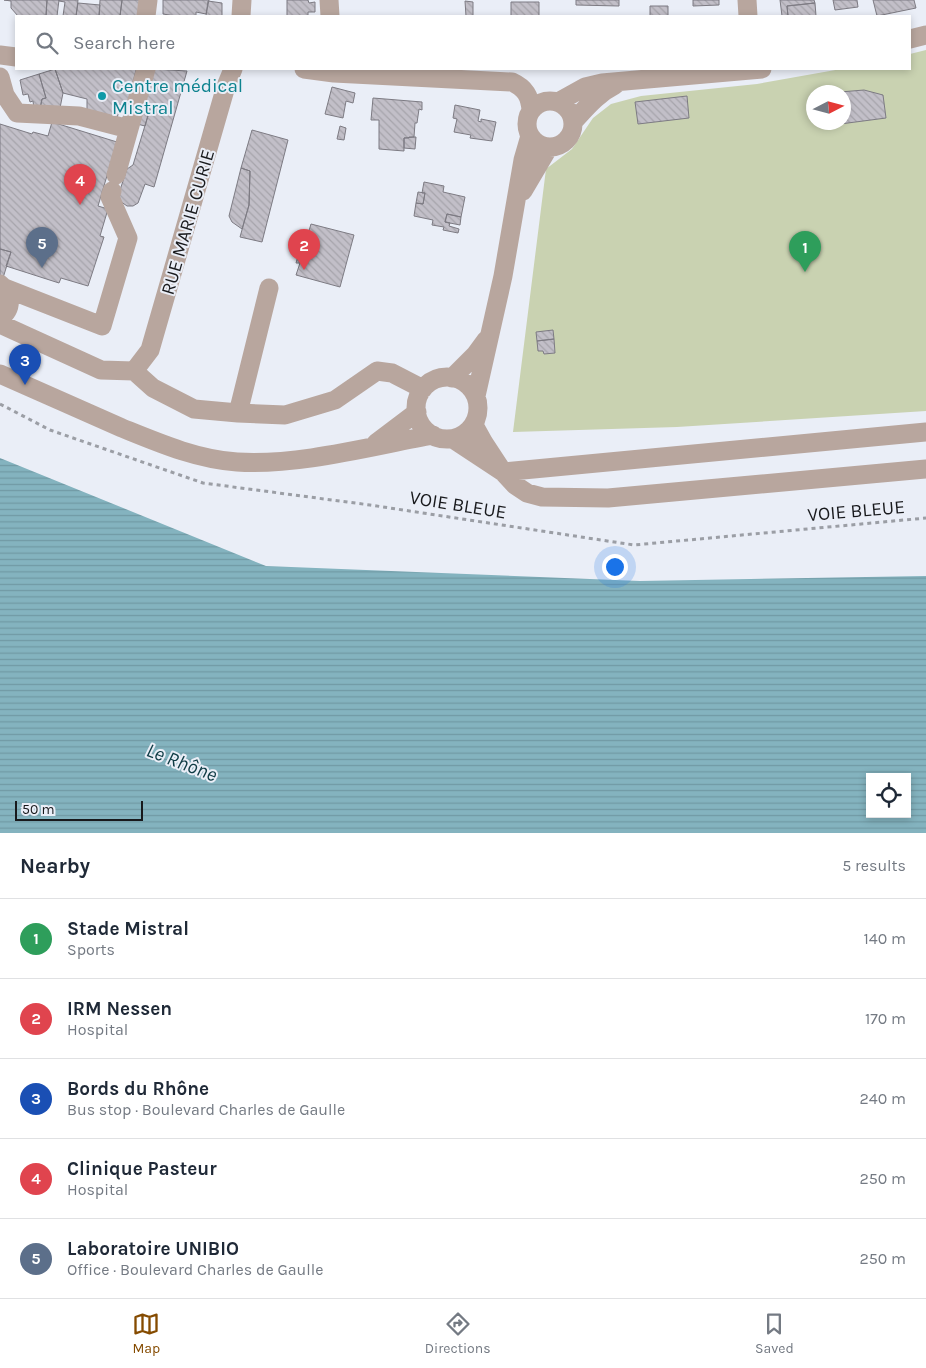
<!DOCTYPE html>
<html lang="en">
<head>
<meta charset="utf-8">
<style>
	body { margin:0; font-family:Karla,sans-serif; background:#f6f6f7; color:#1f2937 }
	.controls { position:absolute; right:15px; bottom:15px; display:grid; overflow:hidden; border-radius:0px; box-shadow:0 2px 8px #0003 }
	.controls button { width:45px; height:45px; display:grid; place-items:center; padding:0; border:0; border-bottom:1px solid #e0e1e3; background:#fff; color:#1f2937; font:25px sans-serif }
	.compass { position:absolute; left:806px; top:85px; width:45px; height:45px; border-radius:50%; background:#fff; box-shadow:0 2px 8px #0003; rotate:84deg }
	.scale { position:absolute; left:15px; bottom:12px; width:128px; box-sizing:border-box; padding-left:5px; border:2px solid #18191c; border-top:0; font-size:14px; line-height:18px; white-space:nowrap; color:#18191c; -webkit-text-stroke:4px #eaeef7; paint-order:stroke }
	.you { position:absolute; left:614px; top:566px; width:18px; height:18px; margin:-12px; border:4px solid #fff; border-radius:50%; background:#1a73e8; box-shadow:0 0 0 8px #1a73e833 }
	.badge { display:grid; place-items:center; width:32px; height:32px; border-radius:50%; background:#854b00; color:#fff; font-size:16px; font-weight:700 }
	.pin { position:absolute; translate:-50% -41px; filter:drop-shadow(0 1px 2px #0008) }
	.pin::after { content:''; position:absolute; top:26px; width:18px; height:15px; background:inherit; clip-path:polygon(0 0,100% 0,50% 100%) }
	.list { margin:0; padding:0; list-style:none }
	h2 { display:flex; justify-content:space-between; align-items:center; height:65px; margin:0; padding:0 20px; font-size:21px }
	h2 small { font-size:16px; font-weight:400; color:#747a83 }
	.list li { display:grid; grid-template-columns:32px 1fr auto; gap:15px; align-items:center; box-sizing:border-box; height:80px; padding:0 20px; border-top:1px solid #e0e1e3 }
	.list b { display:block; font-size:19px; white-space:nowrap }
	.list p { margin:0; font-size:16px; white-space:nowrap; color:#747a83 }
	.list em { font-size:16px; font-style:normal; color:#747a83 }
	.icon { flex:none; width:28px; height:28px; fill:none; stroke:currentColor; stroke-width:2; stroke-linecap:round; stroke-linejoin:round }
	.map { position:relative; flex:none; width:926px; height:833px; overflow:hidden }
	.search { position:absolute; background:#fff; box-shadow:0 2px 8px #0003; left:15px; right:15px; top:15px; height:55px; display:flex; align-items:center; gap:12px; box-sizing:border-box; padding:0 18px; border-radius:0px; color:#747a83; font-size:19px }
	.sheet { height:465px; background:#fff }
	nav { display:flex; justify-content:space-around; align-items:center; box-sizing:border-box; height:70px; border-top:1px solid #e0e1e3; background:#fff; font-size:14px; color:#747a83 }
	nav a { display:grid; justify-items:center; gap:2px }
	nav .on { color:#854b00 }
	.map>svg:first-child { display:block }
	.garden { fill:#c9d2b1; fill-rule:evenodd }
	.water { fill:url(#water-rules); fill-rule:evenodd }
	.building { fill:url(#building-back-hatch); stroke:#7d7b83 }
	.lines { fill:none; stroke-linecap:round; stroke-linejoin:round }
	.path { stroke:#9b9ea5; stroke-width:3; stroke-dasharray:4 4; stroke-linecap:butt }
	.minor { stroke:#b8a69e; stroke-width:19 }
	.culture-dot { fill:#0f9aa8; stroke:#eaeef7; stroke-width:2 }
	.labels { text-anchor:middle; stroke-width:4; stroke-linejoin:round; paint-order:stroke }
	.culture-label { font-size:19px; fill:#0d838f; stroke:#eaeef7; text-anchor:start }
	.street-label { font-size:19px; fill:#18191c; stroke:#eaeef7 }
	.water-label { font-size:20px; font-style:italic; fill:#0e3b44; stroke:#eaeef7 }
</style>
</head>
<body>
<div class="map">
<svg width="926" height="833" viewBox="0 0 926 833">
	<defs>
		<pattern id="water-rules" width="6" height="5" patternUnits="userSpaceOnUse" patternTransform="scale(1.25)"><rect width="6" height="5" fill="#84b3bf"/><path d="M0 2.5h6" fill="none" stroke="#7199a4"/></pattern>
		<pattern id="building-back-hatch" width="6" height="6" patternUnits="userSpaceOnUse" patternTransform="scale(1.25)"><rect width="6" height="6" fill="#c2bfc8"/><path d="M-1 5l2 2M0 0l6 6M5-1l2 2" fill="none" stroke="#a6a4ab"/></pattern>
	</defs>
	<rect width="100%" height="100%" fill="#eaeef7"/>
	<path class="garden" d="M 926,50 L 926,411 L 677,427 L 513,432 L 546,169 L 572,149 L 593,118 L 611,104 L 641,96 L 757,84 L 841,69 L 910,69 L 910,54 ZM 814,92 L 844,92 L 844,122 L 814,122 Z"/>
	<path class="water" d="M 0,458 L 266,566 L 640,581 L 926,576 L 926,833 L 0,833 ZM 870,777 L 907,777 L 907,814 L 870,814 Z"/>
	<path class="building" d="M 4,0 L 47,0 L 46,16 L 18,16 L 11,8 L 11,1 Z
		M 47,0 L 59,0 L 57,16 L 46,16 Z
		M 59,0 L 78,0 L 76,16 L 63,16 L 65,2 L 59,1 Z
		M 100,0 L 122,0 L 120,16 L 99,16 Z
		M 122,0 L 141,0 L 140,16 L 120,16 Z
		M 163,0 L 209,0 L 206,14 L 196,12 L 196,16 L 175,16 L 163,14 Z
		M 287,0 L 308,0 L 309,3 L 315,2 L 315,12 L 308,12 L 308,16 L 287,16 Z
		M 576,0 L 619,0 L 619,6 L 576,5 Z
		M 693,0 L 719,0 L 719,5 L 693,6 Z
		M 780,0 L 814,0 L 815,3 L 787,6 L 788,16 L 782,16 Z
		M 833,0 L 857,0 L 858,7 L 835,10 Z
		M 873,0 L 914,0 L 916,8 L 877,16 Z
		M 208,1 L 222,3 L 222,16 L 206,16 Z
		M 465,1 L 473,2 L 473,16 L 466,16 Z
		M 511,2 L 539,2 L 539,16 L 511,16 Z
		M 78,3 L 100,5 L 99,16 L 76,16 Z
		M 815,3 L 816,16 L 788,16 L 787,6 Z
		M 650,6 L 668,6 L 668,16 L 650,16 Z
		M 55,69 L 63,93 L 60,108 L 40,109 L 42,99 L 46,98 L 39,74 Z
		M 55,69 L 136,69 L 136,70 L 127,106 L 121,104 L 117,118 L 87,112 L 87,99 L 63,93 Z
		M 153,69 L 187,71 L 154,187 L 145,184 L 138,203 L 133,206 L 127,206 L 120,201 L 119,193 L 127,169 L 133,165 L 150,109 L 142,107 Z
		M 39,74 L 46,98 L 42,99 L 40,109 L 34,109 L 33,101 L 30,102 L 28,94 L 23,95 L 20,80 Z
		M 332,87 L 355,93 L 353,103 L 346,101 L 343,118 L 325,114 Z
		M 864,90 L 883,95 L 886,118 L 825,126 L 825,122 L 844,122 L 844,92 L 840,92 Z
		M 687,96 L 689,118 L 638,124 L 635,102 Z
		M 373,98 L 422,102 L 422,110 L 419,109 L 417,123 L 415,123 L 414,137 L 404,138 L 404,151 L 379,149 L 379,120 L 371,120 Z
		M 455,105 L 480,110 L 478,121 L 481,122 L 481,119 L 496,122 L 492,141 L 470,138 L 471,135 L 454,132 L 457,119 L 453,118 Z
		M 142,107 L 150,109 L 145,126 L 137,124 Z
		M 52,122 L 117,142 L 98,206 L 108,209 L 100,236 L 104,237 L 88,286 L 61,278 L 59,283 L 6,266 L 11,252 L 0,249 L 0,124 L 32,134 L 33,132 L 48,136 Z
		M 340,126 L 346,128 L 344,140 L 337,139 Z
		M 252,130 L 288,140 L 262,242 L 240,237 L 249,205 L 250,171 L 241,168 Z
		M 409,137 L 416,137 L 415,149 L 404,148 L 404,138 L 409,138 Z
		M 241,168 L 250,171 L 249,205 L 242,229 L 232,222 L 229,216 Z
		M 424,182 L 444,186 L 443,192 L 465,197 L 461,217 L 447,214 L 445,222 L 450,223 L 449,226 L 459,229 L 458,233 L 443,230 L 444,227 L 432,225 L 433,220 L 414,216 L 416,203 L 423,204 L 425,193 L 422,193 Z
		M 418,192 L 425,193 L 423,204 L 416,203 Z
		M 447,214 L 461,217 L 460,225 L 445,222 Z
		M 311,224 L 354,235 L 340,287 L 296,275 L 300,263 L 296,263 L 298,256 L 301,257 Z
		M 0,249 L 11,252 L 3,278 L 0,277 Z
		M 553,330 L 554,339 L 537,341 L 536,332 Z
		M 554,339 L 555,353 L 544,354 L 543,351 L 538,351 L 537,341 Z"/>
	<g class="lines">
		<path class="path" d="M 0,404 L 50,430 L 203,483 L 370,505 L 634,545 L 926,518"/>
		<path class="minor" d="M 329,0 L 330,16
			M 747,0 L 748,16
			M 146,16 L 148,0
			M 241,16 L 242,0
			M 910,39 L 926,35
			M 0,55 L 16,57
			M 304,69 L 334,73 L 512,82 C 525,88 530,96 531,110
			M 0,77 L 5,95 L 17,113 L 79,116 L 129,129 L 146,69
			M527 124a23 23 0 1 1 46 0a23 23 0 1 1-46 0Z
			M 558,102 L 585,87 L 602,83 L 762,69
			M 573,122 C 586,108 597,94 615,85
			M 116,175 L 129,129
			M 523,191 L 549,147
			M 0,284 C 12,293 13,309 0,318
			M 5,288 L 102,326 L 128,238 L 110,197 L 112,191
			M 0,324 L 101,370 L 134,371 L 153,388 L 194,409 L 238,413 L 285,415 L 335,400 L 377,371 L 392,373 L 423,389
			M 134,371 L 150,350 L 226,86 L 233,69
			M 0,374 C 41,392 81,410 122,428 C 159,443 196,459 237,462 C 299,466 372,446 433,435
			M416 408a31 31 0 1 1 62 0a31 31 0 1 1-62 0Z
			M 452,378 L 475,355 L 486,340
			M 476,396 L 503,276 L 523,160 L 530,136
			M 238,413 L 269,288
			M 474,425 L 484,443 L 503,472 L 515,485 L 527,493 L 542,497 L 608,498 L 926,469
			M 453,439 L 503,472 L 926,432
			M 376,443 L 417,412"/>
	</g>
	<circle class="culture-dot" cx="102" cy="96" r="5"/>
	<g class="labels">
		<g class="culture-label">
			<text x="112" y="92">Centre médical<tspan x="112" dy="22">Mistral</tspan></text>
		</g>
		<g class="street-label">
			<text transform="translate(187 222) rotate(-74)" y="7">RUE MARIE CURIE</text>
			<text transform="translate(458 504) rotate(9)" y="7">VOIE BLEUE</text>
			<text transform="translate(856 510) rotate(-5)" y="7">VOIE BLEUE</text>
		</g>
		<g class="water-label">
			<text transform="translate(182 762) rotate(21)" y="7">Le Rhône</text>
		</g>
	</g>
</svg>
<div class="controls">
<button><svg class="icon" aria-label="locate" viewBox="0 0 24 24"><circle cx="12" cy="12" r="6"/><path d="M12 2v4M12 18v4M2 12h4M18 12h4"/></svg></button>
</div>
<svg class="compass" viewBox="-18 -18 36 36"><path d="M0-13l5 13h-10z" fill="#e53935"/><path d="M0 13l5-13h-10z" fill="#747a83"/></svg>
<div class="scale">50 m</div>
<div class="you"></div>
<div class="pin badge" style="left:805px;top:272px;background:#2e9e5b">1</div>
<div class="pin badge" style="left:304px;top:270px;background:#e0444e">2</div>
<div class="pin badge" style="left:25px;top:385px;background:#1a4fb4">3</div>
<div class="pin badge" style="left:80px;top:205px;background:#e0444e">4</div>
<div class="pin badge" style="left:42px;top:268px;background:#5c6f8a">5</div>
<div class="search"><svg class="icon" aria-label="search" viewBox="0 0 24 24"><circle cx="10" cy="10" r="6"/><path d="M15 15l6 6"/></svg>Search here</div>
</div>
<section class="sheet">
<h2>Nearby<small>5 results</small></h2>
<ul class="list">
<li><span class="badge" style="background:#2e9e5b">1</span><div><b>Stade Mistral</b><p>Sports</p></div><em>140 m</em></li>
<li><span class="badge" style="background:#e0444e">2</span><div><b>IRM Nessen</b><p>Hospital</p></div><em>170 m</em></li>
<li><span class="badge" style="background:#1a4fb4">3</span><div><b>Bords du Rhône</b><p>Bus stop · Boulevard Charles de Gaulle</p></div><em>240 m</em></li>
<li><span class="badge" style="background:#e0444e">4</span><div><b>Clinique Pasteur</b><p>Hospital</p></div><em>250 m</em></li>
<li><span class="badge" style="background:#5c6f8a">5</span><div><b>Laboratoire UNIBIO</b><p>Office · Boulevard Charles de Gaulle</p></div><em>250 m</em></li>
</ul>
</section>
<nav>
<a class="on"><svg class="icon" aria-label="map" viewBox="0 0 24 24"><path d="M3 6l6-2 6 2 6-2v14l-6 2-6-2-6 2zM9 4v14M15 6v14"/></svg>Map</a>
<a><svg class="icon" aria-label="directions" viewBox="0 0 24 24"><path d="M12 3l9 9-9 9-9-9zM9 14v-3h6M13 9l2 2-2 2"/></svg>Directions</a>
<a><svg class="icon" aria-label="saved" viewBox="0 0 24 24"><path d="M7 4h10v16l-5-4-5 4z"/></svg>Saved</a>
</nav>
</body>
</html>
